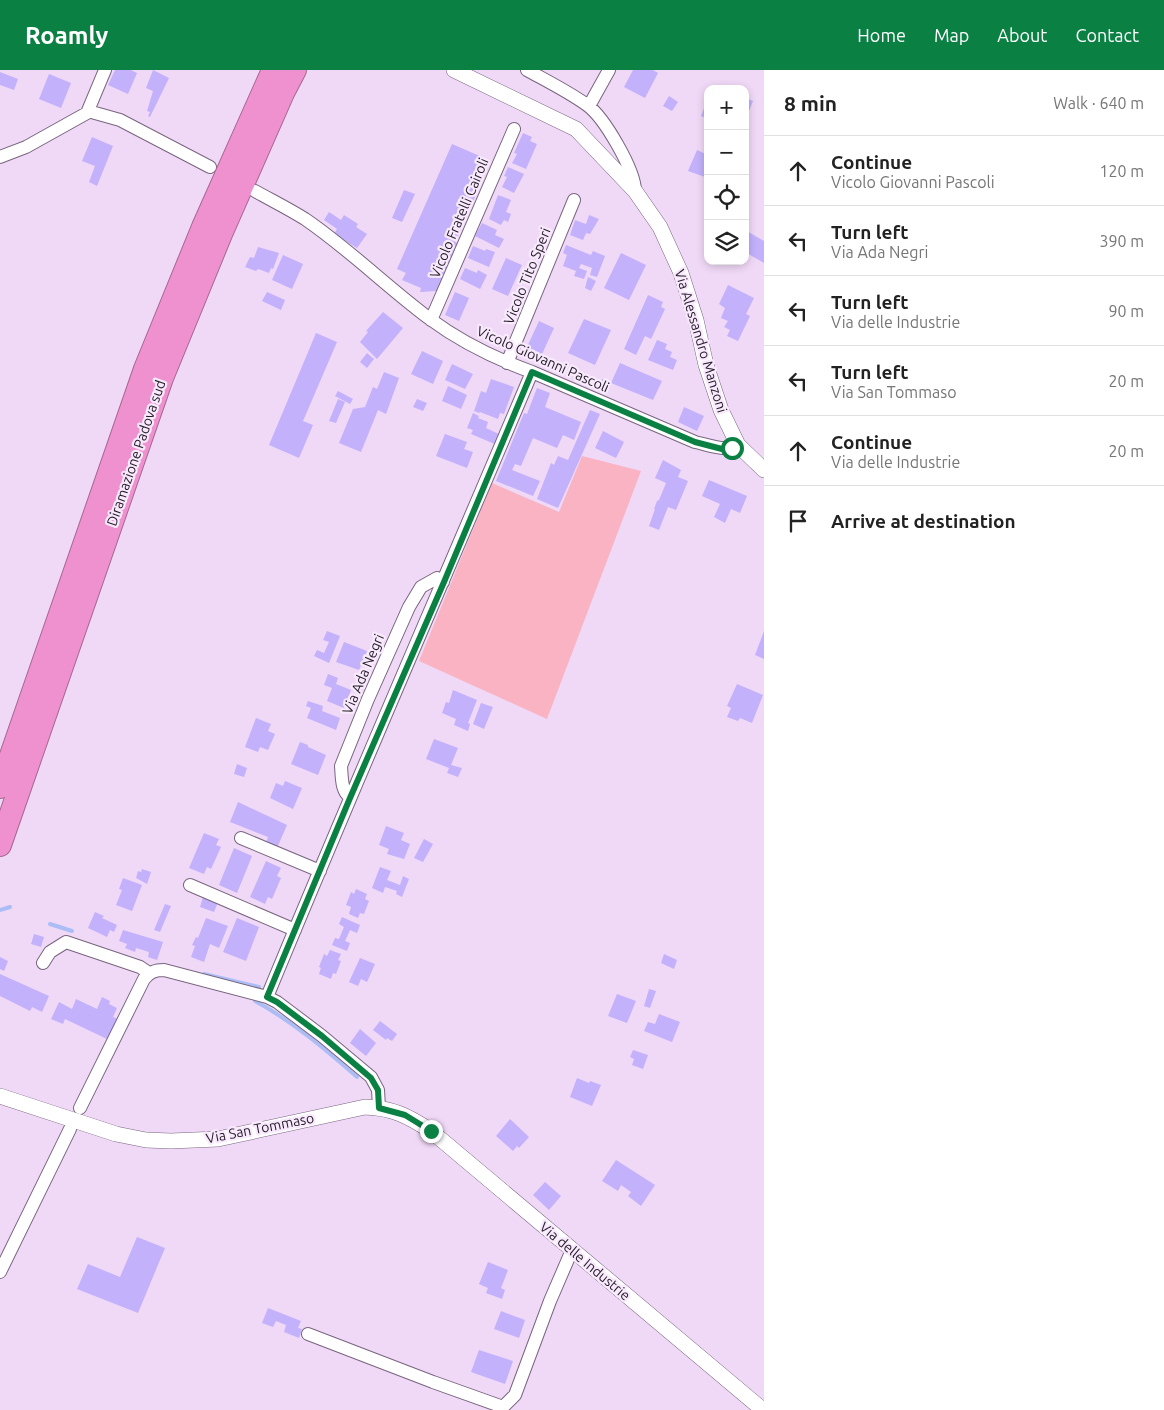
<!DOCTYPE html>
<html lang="en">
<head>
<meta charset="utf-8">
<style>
	body { margin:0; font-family:Ubuntu,sans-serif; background:#f2f2f2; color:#222 }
	.controls { position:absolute; right:15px; top:15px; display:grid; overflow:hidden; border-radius:10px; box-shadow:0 2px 8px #0003 }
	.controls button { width:45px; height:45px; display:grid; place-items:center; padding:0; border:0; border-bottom:1px solid #e0e0e0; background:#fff; color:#222; font:25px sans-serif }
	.stop { position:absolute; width:15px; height:15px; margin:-11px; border:4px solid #0b8043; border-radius:50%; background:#fff }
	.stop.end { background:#0b8043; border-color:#fff; box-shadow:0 1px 5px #0008 }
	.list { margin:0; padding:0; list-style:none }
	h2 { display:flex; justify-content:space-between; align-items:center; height:65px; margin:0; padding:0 20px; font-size:21px }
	h2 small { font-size:16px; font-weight:400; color:#767676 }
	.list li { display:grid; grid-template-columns:32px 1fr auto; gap:15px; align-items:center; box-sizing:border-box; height:70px; padding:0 20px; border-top:1px solid #e0e0e0 }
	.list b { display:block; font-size:19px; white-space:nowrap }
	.list p { margin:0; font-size:16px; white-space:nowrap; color:#767676 }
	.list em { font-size:16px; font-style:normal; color:#767676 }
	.icon { flex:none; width:28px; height:28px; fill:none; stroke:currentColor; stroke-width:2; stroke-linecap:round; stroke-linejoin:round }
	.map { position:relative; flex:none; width:764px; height:1340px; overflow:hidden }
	header { display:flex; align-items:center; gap:30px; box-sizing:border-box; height:70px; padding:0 25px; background:#0b8043; color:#fff }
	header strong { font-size:24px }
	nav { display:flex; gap:28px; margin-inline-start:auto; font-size:18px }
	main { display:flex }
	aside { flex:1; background:#fff }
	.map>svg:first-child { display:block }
	.green { fill:#f9b3c2 }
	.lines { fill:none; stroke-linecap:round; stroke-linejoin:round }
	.stream { stroke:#acbdf6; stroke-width:4 }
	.building { fill:#c3b1fb }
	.minor-casing { stroke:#79657f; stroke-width:14 }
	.tertiary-casing { stroke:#79657f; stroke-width:16 }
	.motorway-casing { stroke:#a76793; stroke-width:24 }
	.minor { stroke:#fff; stroke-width:12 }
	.tertiary { stroke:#fff; stroke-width:15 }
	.motorway { stroke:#ef91ce; stroke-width:22 }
	.route { stroke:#0b8043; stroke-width:6 }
	.labels { text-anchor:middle; stroke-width:4.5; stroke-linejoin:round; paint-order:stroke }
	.street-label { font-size:14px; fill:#221a25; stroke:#f8eafc }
</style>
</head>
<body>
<header>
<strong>Roamly</strong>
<nav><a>Home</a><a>Map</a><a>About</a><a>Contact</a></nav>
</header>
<main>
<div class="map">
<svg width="764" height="1340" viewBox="0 0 764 1340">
	<rect width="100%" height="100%" fill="#f0d9f7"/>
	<path class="green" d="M 582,386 L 641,401 L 547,649 L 419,591 L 492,413 L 559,442 Z"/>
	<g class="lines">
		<path class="stream" d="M 0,840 L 10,837
			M 50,854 L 72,861
			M 204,904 L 259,917
			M 255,931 C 292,951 325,979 357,1007"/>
	</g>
	<path class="building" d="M 115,0 L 131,0 L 137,3 L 128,24 L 108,15 Z
		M 153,0 L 169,8 L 150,47 L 148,46 L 150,42 L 147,41 L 153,21 L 146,18 Z
		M 633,0 L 653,0 L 658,3 L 645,28 L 624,17 Z
		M 0,2 L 18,9 L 14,20 L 0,15 Z
		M 49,4 L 71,13 L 61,38 L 39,29 Z
		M 669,26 L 678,32 L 672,41 L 663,36 Z
		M 708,28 L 708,49 L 701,46 Z
		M 745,28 L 753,31 L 745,51 Z
		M 523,63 L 532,67 L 530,71 L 537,74 L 526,99 L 512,93 L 517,84 L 514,83 Z
		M 92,67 L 113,76 L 97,116 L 89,112 L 95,96 L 82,91 Z
		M 452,74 L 489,90 L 473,126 L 475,127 L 455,172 L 459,174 L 437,221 L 420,222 L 421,218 L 402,210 L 406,203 L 397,199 Z
		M 697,80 L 708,85 L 708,108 L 688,101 Z
		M 508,97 L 524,104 L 514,123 L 502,117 L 507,107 L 504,106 Z
		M 404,120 L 415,124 L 402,152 L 392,148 Z
		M 498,125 L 511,130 L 506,142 L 511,144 L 508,152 L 504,150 L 501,155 L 489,149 Z
		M 329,142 L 341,150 L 344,145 L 358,154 L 356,157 L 367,164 L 357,178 L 334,164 L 337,159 L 324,150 Z
		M 589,145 L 599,149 L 590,164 L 586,163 L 583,170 L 570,165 L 575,150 L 586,154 Z
		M 482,153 L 497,160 L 495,165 L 504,169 L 499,178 L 475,166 Z
		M 745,160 L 764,171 L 764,193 L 745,182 Z
		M 566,175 L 591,185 L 593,181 L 605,186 L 597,207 L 590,205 L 592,198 L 581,194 L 579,198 L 587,201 L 584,209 L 574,206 L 576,201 L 563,196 L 567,185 L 563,183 Z
		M 473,176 L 485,181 L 486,179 L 495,182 L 489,197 L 468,188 Z
		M 258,177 L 279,183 L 273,199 L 271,198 L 269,203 L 258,199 L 256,201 L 245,197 L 250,187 L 254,188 Z
		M 621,183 L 646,195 L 629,230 L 604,218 Z
		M 283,185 L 303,194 L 292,219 L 272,210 Z
		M 506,188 L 522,195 L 508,226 L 492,219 Z
		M 465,198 L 477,203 L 478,200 L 487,205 L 480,219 L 460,209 Z
		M 588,207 L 596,211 L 591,221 L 585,218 Z
		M 728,215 L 754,228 L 746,244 L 750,246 L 738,271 L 727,266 L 730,260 L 724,257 L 728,251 L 721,248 L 725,238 L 719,234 Z
		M 267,222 L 285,230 L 281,240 L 262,231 Z
		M 455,222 L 469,228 L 459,251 L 445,245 Z
		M 648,225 L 663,232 L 661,237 L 665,239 L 651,269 L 645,266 L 636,285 L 624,279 Z
		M 383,242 L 403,258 L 377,289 L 360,272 L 368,262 L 366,261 Z
		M 584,249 L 611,260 L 595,295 L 568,283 Z
		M 539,251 L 554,258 L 542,284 L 527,277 Z
		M 316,263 L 337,272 L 303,351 L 313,355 L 299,388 L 269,375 Z
		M 657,270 L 667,274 L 665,279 L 672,282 L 670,287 L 677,290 L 673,300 L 648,290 Z
		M 422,281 L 443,291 L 433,314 L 411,304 Z
		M 367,283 L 374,289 L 367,298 L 360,292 Z
		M 620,293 L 662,311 L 653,330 L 611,313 Z
		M 452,294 L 473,304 L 465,319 L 445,310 Z
		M 384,302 L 399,308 L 386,344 L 378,340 L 361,382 L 339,373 L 353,339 L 365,337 L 373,317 L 377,319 Z
		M 491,309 L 514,317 L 504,344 L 500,343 L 498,349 L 480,342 L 479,343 L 474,341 L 481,321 L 486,323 Z
		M 602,309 L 610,313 L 607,320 L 599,317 Z
		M 448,316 L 467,325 L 461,339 L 442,331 Z
		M 537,318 L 550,323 L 545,337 L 581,352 L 574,370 L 563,365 L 557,378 L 533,368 L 521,396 L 515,394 L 512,400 L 540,411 L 533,426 L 496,411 L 524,343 L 527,344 Z
		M 338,321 L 353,329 L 350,334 L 335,326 Z
		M 338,329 L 345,332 L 336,353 L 329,351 Z
		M 417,329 L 427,333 L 423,341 L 413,337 Z
		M 684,337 L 704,346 L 697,361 L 678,352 Z
		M 590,340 L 600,344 L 558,438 L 537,429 L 551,393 L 554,395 L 558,386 L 568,390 Z
		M 473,343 L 479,346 L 478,348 L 488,352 L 486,358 L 501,365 L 497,375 L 471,364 L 473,360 L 467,358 Z
		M 603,361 L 624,372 L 616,388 L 595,378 Z
		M 445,364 L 467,372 L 464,379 L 473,382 L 467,398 L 436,386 Z
		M 663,390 L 681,400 L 678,407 L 688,411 L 676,440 L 668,437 L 659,460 L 649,456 L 655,439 L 654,439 L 657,431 L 659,430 L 666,413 L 655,408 Z
		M 709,410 L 747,426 L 740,443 L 731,439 L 725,453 L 714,447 L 720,434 L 702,426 Z
		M 327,561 L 340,566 L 329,593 L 314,586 L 317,580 L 324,583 L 329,572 L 323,570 Z
		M 764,561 L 764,589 L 755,585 Z
		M 344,572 L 367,581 L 359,600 L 336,592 Z
		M 328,604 L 338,608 L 336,614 L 351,620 L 344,638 L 327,631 L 332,618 L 324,615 Z
		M 737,614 L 763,625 L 752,653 L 740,648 L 738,651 L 727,647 L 731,638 L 727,636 Z
		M 453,620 L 477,630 L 468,653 L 470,654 L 468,661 L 454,655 L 456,649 L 442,643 L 446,632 L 449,633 Z
		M 308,631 L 323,636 L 322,641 L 340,648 L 336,660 L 307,648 L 311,638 L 306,636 Z
		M 481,633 L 493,637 L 484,659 L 473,654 Z
		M 256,648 L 271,654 L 268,661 L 275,664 L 268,680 L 260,677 L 258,682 L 245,677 Z
		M 434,669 L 458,678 L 451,695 L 462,698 L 458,707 L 447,703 L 449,698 L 426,689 Z
		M 300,672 L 308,675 L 308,677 L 326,685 L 318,705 L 291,694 Z
		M 237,694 L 247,698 L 244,707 L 234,704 Z
		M 285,711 L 302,718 L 293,739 L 270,728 L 276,713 L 283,716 Z
		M 238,732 L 287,755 L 277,778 L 266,773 L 268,767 L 230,752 Z
		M 386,756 L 404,763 L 401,770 L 410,774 L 404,789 L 387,784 L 389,779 L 379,775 Z
		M 204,763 L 219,769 L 216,775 L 221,777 L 211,799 L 207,797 L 204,804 L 189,798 Z
		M 424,769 L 433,774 L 423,792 L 414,788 Z
		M 234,778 L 252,786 L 237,823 L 219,815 Z
		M 266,791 L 281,798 L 277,806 L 281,808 L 272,829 L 268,827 L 265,834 L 250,827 Z
		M 380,797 L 391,801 L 387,810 L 400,815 L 403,806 L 409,809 L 402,827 L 396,824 L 397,821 L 385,817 L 383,823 L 372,818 Z
		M 142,799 L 151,802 L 147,814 L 136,808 L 138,801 L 141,802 Z
		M 123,808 L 142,815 L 132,841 L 116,835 L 122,820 L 119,819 Z
		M 356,819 L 367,824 L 365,829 L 369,831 L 364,844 L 360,843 L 358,848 L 349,844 L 351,837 L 346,835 L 351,822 L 354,824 Z
		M 203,827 L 218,832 L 214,842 L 200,837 Z
		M 165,834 L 171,836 L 160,862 L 154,860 Z
		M 95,842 L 104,846 L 102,848 L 117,855 L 114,862 L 110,860 L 107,867 L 88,858 Z
		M 342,847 L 360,855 L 357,863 L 350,860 L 345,871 L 350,873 L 347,881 L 332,875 L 335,868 L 339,869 L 344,857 L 339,854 Z
		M 206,848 L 228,856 L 219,878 L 210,874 L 204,892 L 191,887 L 195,876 L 192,875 L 196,867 L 198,868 Z
		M 237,848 L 259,857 L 246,891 L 223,882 Z
		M 123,860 L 163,872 L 157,890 L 148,887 L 149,882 L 136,878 L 135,882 L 125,878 L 127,874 L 119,871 Z
		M 34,864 L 44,867 L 41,877 L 31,874 Z
		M 330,880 L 341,884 L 338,890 L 341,891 L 336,904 L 333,903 L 331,909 L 319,904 L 321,898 L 319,897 L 324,884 L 327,886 Z
		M 664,884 L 677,890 L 674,899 L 661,893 Z
		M 0,887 L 8,891 L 4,901 L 0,899 Z
		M 360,888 L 375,894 L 367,912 L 361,909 L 358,916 L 349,912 Z
		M 0,904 L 49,926 L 42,942 L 32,937 L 30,941 L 0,926 Z
		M 649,919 L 656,921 L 650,938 L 644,936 Z
		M 617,924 L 636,931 L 627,953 L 608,946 Z
		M 102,927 L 110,931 L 109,934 L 117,938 L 113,947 L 118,949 L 109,970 L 65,949 L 63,954 L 51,949 L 59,932 L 72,939 L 76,929 L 97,939 Z
		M 659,944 L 680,952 L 672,972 L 644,961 L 648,952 L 655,954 Z
		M 380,951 L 397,964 L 392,971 L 387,968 L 386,970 L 373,960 Z
		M 360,959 L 376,973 L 366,986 L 350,973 Z
		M 633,980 L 648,985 L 643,999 L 632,995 L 634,989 L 630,987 Z
		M 577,1008 L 589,1013 L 590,1011 L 601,1015 L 592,1036 L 570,1027 Z
		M 510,1049 L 529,1067 L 519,1078 L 517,1076 L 513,1081 L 496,1066 Z
		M 616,1090 L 655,1115 L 641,1136 L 628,1126 L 631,1122 L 621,1115 L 618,1121 L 602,1111 Z
		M 545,1112 L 561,1126 L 549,1140 L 533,1125 Z
		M 137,1167 L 165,1178 L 138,1243 L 77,1219 L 88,1194 L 120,1207 Z
		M 488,1192 L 508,1200 L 501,1218 L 505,1220 L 502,1229 L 486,1223 L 488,1218 L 479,1214 Z
		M 268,1238 L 301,1251 L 298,1258 L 302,1259 L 299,1268 L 284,1262 L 286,1255 L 276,1251 L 273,1257 L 262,1253 Z
		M 501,1241 L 525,1250 L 519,1268 L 494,1259 Z
		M 479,1280 L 513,1291 L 505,1314 L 471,1302 Z"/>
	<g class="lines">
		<g class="minor-casing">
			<path id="minor" d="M 527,0 C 547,11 569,22 587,35 C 604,47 635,100 635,121
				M 589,36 L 609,0
				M 88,41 L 120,50 L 210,97
				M 0,87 L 26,77 L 87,43 L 105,0
				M 255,121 C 271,130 289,139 305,149 C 349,179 387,217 430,249 C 461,272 496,289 532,302 L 695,372 C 709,375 724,382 738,375
				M 431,250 L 514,59
				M 507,293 L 574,130
				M 350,727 C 341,721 342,707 341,696 L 368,629 L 409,537 L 421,517 L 437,508 L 443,512
				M 241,768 L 320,801
				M 190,815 L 295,860
				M 43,893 L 50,882 L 66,872 L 140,897 L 149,903
				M 267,927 C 353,718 444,510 532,302
				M 80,1038 L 144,909 C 150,902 155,900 164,900 L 267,927 L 277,932 L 322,966 L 371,1007 L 378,1020 L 379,1037
				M 0,1202 L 70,1059
				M 308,1264 L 433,1312 L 503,1337 L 515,1325 L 550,1231 L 572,1180"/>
		</g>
		<g class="tertiary-casing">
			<path id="tertiary" d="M 454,0 L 576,59 L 635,121 L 660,157 L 681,203 L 696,250 L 706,295 L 721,340 L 738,375 L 764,400
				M 0,1026 L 116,1064 L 146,1070 L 171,1071 L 218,1069 L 365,1037 C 393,1038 408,1046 431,1061 L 763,1340"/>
		</g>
		<g class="motorway-casing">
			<path id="motorway" d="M 0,717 L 145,299 L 203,157 L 273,0
				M 0,775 L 162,308 L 221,164 L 283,23 L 295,0"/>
		</g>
		<use href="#minor" class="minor"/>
		<use href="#tertiary" class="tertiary"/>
		<use href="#motorway" class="motorway"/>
	</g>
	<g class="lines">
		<path class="route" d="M 431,1061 L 405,1045 L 379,1038 L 378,1020 L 371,1008 L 322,966 L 277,932 L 267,927 L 350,728 L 444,512 L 532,302 L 695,372 L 722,379 L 732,378"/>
	</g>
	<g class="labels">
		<g class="street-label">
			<text transform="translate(459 148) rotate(-67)" y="5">Vicolo Fratelli Cairoli</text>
			<text transform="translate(527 206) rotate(-68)" y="5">Vicolo Tito Speri</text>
			<text transform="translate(701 271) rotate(73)" y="5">Via Alessandro Manzoni</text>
			<text transform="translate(543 289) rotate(24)" y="5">Vicolo Giovanni Pascoli</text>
			<text transform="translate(136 383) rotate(-71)" y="5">Diramazione Padova sud</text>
			<text transform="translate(363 604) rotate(-67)" y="5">Via Ada Negri</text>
			<text transform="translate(260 1058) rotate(-11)" y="5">Via San Tommaso</text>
			<text transform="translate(585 1191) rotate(40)" y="5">Via delle Industrie</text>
		</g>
	</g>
</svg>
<div class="controls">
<button>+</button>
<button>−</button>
<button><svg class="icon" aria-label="locate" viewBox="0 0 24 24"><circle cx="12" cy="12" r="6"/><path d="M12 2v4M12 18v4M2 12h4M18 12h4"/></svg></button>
<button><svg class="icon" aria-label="layers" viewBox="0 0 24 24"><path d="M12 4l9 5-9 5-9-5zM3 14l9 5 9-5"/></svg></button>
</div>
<div class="stop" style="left:732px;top:378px"></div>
<div class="stop end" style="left:431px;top:1061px"></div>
</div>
<aside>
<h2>8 min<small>Walk · 640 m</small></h2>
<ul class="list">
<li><svg class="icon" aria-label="ahead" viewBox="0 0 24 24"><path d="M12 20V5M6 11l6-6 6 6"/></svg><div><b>Continue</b><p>Vicolo Giovanni Pascoli</p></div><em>120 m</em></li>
<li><svg class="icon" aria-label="left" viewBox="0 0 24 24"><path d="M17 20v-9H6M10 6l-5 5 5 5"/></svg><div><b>Turn left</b><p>Via Ada Negri</p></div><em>390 m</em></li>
<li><svg class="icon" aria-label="left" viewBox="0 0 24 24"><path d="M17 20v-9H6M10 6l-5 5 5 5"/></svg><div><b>Turn left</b><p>Via delle Industrie</p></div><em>90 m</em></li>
<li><svg class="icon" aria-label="left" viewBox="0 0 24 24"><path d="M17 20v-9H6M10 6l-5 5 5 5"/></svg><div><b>Turn left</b><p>Via San Tommaso</p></div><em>20 m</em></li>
<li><svg class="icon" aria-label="ahead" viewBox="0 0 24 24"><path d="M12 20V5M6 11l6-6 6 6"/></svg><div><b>Continue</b><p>Via delle Industrie</p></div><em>20 m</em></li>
<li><svg class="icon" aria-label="arrive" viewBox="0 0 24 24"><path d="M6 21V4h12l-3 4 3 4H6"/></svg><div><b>Arrive at destination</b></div></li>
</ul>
</aside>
</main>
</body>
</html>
